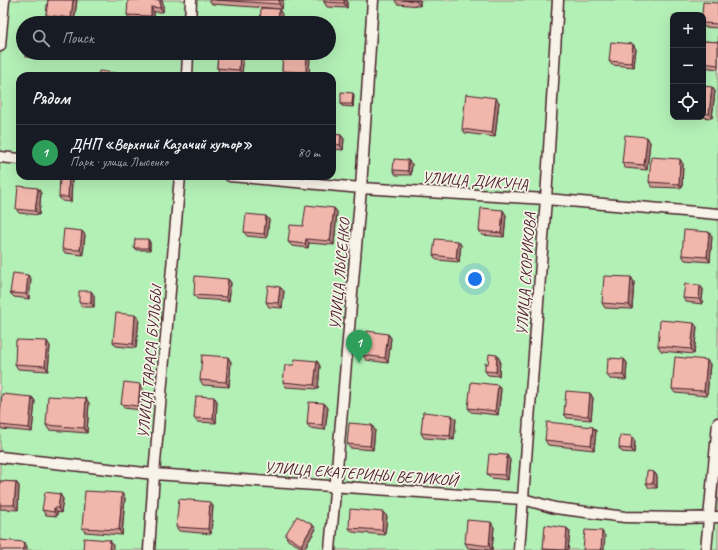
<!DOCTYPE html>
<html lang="ru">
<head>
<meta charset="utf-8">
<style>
	body { margin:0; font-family:Caveat,sans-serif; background:#20242c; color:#f1f3f6 }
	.controls { position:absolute; right:12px; top:12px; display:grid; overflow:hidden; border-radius:8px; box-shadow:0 4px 16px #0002 }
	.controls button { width:36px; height:36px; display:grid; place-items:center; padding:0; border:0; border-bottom:1px solid #363941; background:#171b24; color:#f1f3f6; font:20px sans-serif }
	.you { position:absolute; left:475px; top:279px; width:14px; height:14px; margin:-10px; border:3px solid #fff; border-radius:50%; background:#1a73e8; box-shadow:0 0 0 6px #1a73e833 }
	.badge { display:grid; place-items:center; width:26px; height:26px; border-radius:50%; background:#c8321e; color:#fff; font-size:13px; font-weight:700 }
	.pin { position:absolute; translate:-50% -33px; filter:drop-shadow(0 1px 2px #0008) }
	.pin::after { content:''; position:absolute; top:21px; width:14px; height:12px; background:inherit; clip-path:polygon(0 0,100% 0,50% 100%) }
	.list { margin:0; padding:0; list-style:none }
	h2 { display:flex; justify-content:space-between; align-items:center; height:52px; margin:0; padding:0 16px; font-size:17px }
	h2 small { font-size:13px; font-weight:400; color:#9ea1a6 }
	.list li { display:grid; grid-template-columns:26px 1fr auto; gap:12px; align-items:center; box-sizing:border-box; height:56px; padding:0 16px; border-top:1px solid #363941 }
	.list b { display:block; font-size:15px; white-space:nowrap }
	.list p { margin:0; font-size:13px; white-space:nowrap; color:#9ea1a6 }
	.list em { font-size:13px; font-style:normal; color:#9ea1a6 }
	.icon { flex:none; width:22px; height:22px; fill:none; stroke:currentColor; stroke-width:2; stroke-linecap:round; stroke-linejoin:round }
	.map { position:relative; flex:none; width:718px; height:550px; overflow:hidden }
	.search { position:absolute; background:#171b24; box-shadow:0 4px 16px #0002; left:16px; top:16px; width:320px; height:44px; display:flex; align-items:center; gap:10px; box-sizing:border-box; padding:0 14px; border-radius:22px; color:#9ea1a6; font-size:15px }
	.panel { position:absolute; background:#171b24; box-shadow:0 4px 16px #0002; left:16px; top:72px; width:320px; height:108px; border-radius:12px }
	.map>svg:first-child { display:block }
	.green { fill:#b3f0b6; stroke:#7e8870; fill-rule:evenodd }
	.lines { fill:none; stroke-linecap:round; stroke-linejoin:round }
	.street-casing { stroke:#4a1f2b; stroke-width:13 }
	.street { stroke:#f7f3e8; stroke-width:10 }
	.wall { fill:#cf9d94; stroke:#4a1f2b }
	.shaded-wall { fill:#a98078; stroke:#4a1f2b }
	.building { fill:#f1b7ac; stroke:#4a1f2b }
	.labels { text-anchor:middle; stroke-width:3.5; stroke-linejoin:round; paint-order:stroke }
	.street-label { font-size:16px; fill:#4a1f2b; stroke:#f7f3e8 }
</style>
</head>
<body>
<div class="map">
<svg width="718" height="550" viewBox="0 0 718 550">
	<rect width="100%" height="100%" fill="#f5e1d6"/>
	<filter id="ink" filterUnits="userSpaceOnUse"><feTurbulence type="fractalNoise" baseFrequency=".025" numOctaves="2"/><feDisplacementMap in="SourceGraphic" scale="8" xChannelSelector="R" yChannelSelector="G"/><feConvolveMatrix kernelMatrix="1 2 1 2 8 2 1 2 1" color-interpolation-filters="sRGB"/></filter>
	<g filter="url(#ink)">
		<path class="green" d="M 0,0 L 718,0 L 718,550 L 0,550 ZM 673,15 L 703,15 L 703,117 L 673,117 ZM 23,23 L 329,23 L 329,53 L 23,53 ZM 20,76 L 332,76 L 332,176 L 20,176 Z"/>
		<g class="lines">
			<g class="street-casing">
				<path id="street" d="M 190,23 L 191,0
					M 0,46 L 4,0
					M 187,76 L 188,53
					M 0,157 L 20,159
					M 230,176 L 361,188 L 546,199 L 718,214
					M 0,457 L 154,474 L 523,499 L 555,508 L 625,517 L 683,518 L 718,517
					M 149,550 L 154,474 L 180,176
					M 330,550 L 361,188 L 373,0
					M 519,550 L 546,199 L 558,0
					M 706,550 L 718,423"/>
			</g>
			<use href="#street" class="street"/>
		</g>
		<path class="wall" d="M 48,0 L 77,0 L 74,22 L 50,19 L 46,15 Z
			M 209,0 L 283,0 L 282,9 L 212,4 Z
			M 324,0 L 347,0 L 347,8 L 327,7 L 324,2 Z
			M 395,0 L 420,0 L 420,6 L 397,4 Z
			M 163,3 L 163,12 L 154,12 L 154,20 L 130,19 L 127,15 Z
			M 718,3 L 718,28 L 704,27 L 703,25 L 703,15 Z
			M 703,41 L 718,42 L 718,69 L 703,67 Z
			M 636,49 L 634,67 L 612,65 L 609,61 Z
			M 24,53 L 52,53 L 51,58 L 26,57 Z
			M 218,53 L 244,53 L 242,74 L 220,73 L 217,68 Z
			M 283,53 L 308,53 L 310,56 L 309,76 L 285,75 L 282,71 Z
			M 703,86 L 715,91 L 712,118 L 699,117 L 703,117 Z
			M 354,95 L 353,107 L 342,106 L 341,104 Z
			M 499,102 L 495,137 L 465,133 L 462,129 Z
			M 332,134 L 341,135 L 344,139 L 343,150 L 332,149 Z
			M 650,142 L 647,170 L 625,168 L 622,163 Z
			M 412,164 L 411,175 L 396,175 L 393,170 Z
			M 683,164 L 682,188 L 652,187 L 649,182 Z
			M 72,180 L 71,202 L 62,201 L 59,197 Z
			M 41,193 L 39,215 L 19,213 L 16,209 Z
			M 334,208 L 337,212 L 334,245 L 309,243 L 308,248 L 292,246 L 288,242 L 303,226 Z
			M 506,215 L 504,237 L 482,235 L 479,231 Z
			M 266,216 L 269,220 L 267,238 L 247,236 L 244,232 Z
			M 82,231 L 85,235 L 83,255 L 65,253 L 62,249 Z
			M 712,236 L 710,262 L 685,260 L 682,255 Z
			M 458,241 L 461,245 L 459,262 L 437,260 L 433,255 Z
			M 150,242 L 150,250 L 136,250 L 134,248 Z
			M 28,275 L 31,279 L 29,299 L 14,297 L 10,293 Z
			M 631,277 L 634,282 L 632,309 L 605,308 L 602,303 Z
			M 228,279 L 231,283 L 229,301 L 197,299 L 194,295 Z
			M 280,287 L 284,291 L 282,308 L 269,307 L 266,302 Z
			M 703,289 L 702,304 L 686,302 L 683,298 Z
			M 94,295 L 94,307 L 82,307 L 79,302 Z
			M 135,315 L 139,319 L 136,348 L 116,346 L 113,342 Z
			M 697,327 L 694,354 L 661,351 L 658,346 Z
			M 388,334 L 391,338 L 388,363 L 366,360 L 363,355 Z
			M 50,346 L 48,371 L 18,369 L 15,364 Z
			M 228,357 L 231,362 L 229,387 L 203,385 L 200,380 Z
			M 624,359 L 627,363 L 626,380 L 610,379 L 607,375 Z
			M 500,360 L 499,376 L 488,375 L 485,371 L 488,364 Z
			M 317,361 L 320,366 L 318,389 L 286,387 L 283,382 Z
			M 710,364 L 707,396 L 675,393 L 672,389 Z
			M 140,384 L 143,389 L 141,410 L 124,408 L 121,404 Z
			M 498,385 L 501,390 L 498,415 L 471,412 L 468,408 Z
			M 590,393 L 593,398 L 591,420 L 567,418 L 564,414 Z
			M 32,397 L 35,401 L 32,432 L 2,429 L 0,426 L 0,415 Z
			M 214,397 L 217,401 L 216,423 L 197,422 L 194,418 Z
			M 89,403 L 87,433 L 49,430 L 46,425 Z
			M 324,403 L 328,408 L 325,430 L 310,428 L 307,424 Z
			M 456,419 L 454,440 L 424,438 L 421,433 Z
			M 593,427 L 596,431 L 594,450 L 548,445 L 545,440 Z
			M 375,430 L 373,450 L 350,448 L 347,444 Z
			M 635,441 L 634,453 L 622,452 L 619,448 Z
			M 507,455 L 510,460 L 508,480 L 491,478 L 487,474 Z
			M 654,472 L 657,476 L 657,488 L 649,488 L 646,483 Z
			M 0,481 L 16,482 L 19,486 L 18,510 L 0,509 Z
			M 60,494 L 63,499 L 61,513 L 57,512 L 57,516 L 46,515 L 42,510 Z
			M 125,498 L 122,535 L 85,532 L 82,528 Z
			M 213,506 L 211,534 L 179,531 L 176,527 Z
			M 383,512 L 387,516 L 385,535 L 352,532 L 349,528 Z
			M 494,527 L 492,550 L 468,548 L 465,543 Z
			M 567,528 L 570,532 L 568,550 L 544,550 L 543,549 Z
			M 316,529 L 304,549 L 288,540 L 285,535 Z"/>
		<path class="shaded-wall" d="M 73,0 L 77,0 L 74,22 L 71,18 Z
			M 160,0 L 162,0 L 163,3 L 163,12 L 160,8 Z
			M 279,0 L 283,0 L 282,9 L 279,4 Z
			M 344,0 L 347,0 L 347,8 L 344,3 Z
			M 417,0 L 420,0 L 420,6 L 416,1 Z
			M 151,7 L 154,12 L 154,20 L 151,16 Z
			M 279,9 L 282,14 L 282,23 L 278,23 Z
			M 633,44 L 636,49 L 634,67 L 631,63 Z
			M 48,53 L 52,53 L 51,58 L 48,54 Z
			M 240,53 L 244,53 L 242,74 L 239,70 Z
			M 307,53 L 308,53 L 310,56 L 309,76 L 306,72 Z
			M 712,87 L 715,91 L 712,118 L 709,114 Z
			M 353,93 L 354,95 L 353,107 L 352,104 Z
			M 496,98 L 499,102 L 495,137 L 492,133 Z
			M 341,135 L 344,139 L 343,150 L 340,145 Z
			M 647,137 L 650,142 L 647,170 L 644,165 Z
			M 680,159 L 683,164 L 682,188 L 679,184 Z
			M 408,160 L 412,164 L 411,175 L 408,171 Z
			M 69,176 L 72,180 L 71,202 L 68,197 Z
			M 38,188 L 41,193 L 39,215 L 35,211 Z
			M 334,208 L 337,212 L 334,245 L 330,241 Z
			M 503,210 L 506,215 L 504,237 L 501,233 Z
			M 266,216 L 269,220 L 267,238 L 264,234 Z
			M 82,231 L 85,235 L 83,255 L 80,250 Z
			M 709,232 L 712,236 L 710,262 L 707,257 Z
			M 148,239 L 150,242 L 150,250 L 148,248 Z
			M 306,239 L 309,243 L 308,248 L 305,244 Z
			M 458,241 L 461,245 L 459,262 L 456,258 Z
			M 28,275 L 31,279 L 29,299 L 26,294 Z
			M 631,277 L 634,282 L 632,309 L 629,305 Z
			M 228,279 L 231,283 L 229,301 L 226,297 Z
			M 700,285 L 703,289 L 702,304 L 699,299 Z
			M 280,287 L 284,291 L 282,308 L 278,303 Z
			M 91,291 L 94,295 L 94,307 L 91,303 Z
			M 135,315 L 139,319 L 136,348 L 133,344 Z
			M 694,323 L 697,327 L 694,354 L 691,349 Z
			M 388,334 L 391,338 L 388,363 L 385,358 Z
			M 47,341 L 50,346 L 48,371 L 45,366 Z
			M 497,355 L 500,360 L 499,376 L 496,372 Z
			M 228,357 L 231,362 L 229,387 L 226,382 Z
			M 624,359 L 627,363 L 626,380 L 623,375 Z
			M 707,360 L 710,364 L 707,396 L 704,391 Z
			M 317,361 L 320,366 L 318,389 L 314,385 Z
			M 140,384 L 143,389 L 141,410 L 138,406 Z
			M 498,385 L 501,390 L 498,415 L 495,411 Z
			M 590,393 L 593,398 L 591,420 L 588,416 Z
			M 32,397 L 35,401 L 32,432 L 29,428 Z
			M 214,397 L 217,401 L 216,423 L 213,419 Z
			M 86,398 L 89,403 L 87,433 L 84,428 Z
			M 324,403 L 328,408 L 325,430 L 322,425 Z
			M 452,415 L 456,419 L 454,440 L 450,436 Z
			M 372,425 L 375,430 L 373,450 L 370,446 Z
			M 593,427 L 596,431 L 594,450 L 591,445 Z
			M 632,436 L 635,441 L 634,453 L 631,449 Z
			M 507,455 L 510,460 L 508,480 L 505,475 Z
			M 654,472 L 657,476 L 657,488 L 653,483 Z
			M 16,482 L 19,486 L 18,510 L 14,505 Z
			M 122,493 L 125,498 L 122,535 L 119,530 Z
			M 60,494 L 63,499 L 61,513 L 58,508 Z
			M 210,502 L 213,506 L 211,534 L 208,529 Z
			M 54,508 L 57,512 L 57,516 L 54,512 Z
			M 383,512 L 387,516 L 385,535 L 382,530 Z
			M 491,522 L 494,527 L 492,550 L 489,546 Z
			M 313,525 L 316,529 L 304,549 L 301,545 Z
			M 567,528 L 570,532 L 568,550 L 565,550 Z
			M 602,531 L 605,536 L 604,550 L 601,550 Z
			M 110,540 L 113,545 L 113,550 L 109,550 Z
			M 24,542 L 27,546 L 27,550 L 23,550 Z"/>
		<path class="building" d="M 48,0 L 73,0 L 71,18 L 46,15 Z
			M 128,0 L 160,0 L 160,8 L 151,7 L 151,16 L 127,15 Z
			M 216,0 L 279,0 L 279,4 Z
			M 324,0 L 344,0 L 344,3 L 324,2 Z
			M 403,0 L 417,0 L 416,1 Z
			M 703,2 L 718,3 L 718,24 L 703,23 L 703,15 L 702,15 Z
			M 261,8 L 279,9 L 278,23 L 260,23 Z
			M 703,41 L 718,42 L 718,65 L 703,63 Z
			M 611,42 L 633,44 L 631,63 L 609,61 Z
			M 218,53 L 240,53 L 239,70 L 217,68 Z
			M 283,53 L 307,53 L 306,72 L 282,71 Z
			M 99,71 L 115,73 L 114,76 L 98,76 Z
			M 703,86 L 712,87 L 709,114 L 703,113 Z
			M 341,92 L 353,93 L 352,104 L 341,104 Z
			M 466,94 L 496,98 L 492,133 L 462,129 Z
			M 332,134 L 341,135 L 340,145 L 332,144 Z
			M 625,135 L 647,137 L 644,165 L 622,163 Z
			M 651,157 L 680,159 L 679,184 L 649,182 Z
			M 394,159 L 408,160 L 408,171 L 393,170 Z
			M 60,176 L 69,176 L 68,197 L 59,197 Z
			M 18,186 L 38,188 L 35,211 L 16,209 Z
			M 306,205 L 334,208 L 330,241 L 306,239 L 305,244 L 288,242 L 290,225 L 303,226 Z
			M 481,208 L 503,210 L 501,233 L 479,231 Z
			M 246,214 L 266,216 L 264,234 L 244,232 Z
			M 64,229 L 82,231 L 80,250 L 62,249 Z
			M 684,230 L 709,232 L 707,257 L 682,255 Z
			M 135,239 L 148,239 L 148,248 L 134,248 Z
			M 435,239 L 458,241 L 456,258 L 433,255 Z
			M 13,273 L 28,275 L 26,294 L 10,293 Z
			M 195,276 L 228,279 L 226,297 L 194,295 Z
			M 604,276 L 631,277 L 629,305 L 602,303 Z
			M 685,284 L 700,285 L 699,299 L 683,298 Z
			M 268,285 L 280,287 L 278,303 L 266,302 Z
			M 79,291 L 91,291 L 91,303 L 79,302 Z
			M 116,313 L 135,315 L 133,344 L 113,342 Z
			M 660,320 L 694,323 L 691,349 L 658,346 Z
			M 367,331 L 388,334 L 385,358 L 363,355 Z
			M 16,340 L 47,341 L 45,366 L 15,364 Z
			M 489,354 L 497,355 L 496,372 L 485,371 L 485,363 L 488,364 Z
			M 202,355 L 228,357 L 226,382 L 200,380 Z
			M 675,357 L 707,360 L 704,391 L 672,389 Z
			M 608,358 L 624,359 L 623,375 L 607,375 Z
			M 295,359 L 317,361 L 314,385 L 283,382 L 285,365 L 294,365 Z
			M 124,382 L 140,384 L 138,406 L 121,404 Z
			M 471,382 L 498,385 L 495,411 L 468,408 Z
			M 566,391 L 590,393 L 588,416 L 564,414 Z
			M 2,394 L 32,397 L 29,428 L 0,425 L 0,415 Z
			M 48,396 L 86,398 L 84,428 L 46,425 Z
			M 196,396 L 214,397 L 213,419 L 194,418 Z
			M 309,402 L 324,403 L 322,425 L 307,424 Z
			M 423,412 L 452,415 L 450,436 L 421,433 Z
			M 547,422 L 593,427 L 591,445 L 545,440 Z
			M 349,423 L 372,425 L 370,446 L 347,444 Z
			M 620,435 L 632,436 L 631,449 L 619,448 Z
			M 489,454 L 507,455 L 505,475 L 487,474 Z
			M 647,471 L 654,472 L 653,483 L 646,483 Z
			M 0,481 L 16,482 L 14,505 L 0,505 Z
			M 85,491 L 122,493 L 119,530 L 82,528 Z
			M 45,492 L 60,494 L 58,508 L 54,508 L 54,512 L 42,510 Z
			M 179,499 L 210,502 L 208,529 L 176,527 Z
			M 350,509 L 383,512 L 382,530 L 349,528 Z
			M 297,516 L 313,525 L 301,545 L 285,535 Z
			M 467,520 L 491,522 L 489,546 L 465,543 Z
			M 545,525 L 567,528 L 565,550 L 543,549 Z
			M 585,530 L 602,531 L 601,550 L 583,550 Z
			M 84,538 L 110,540 L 109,550 L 83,550 Z
			M 0,540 L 24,542 L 23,550 L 0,550 Z"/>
	</g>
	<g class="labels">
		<g class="street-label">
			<text transform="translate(475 180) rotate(4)" y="6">УЛИЦА ДИКУНА</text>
			<text transform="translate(339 274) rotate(-85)" y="6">УЛИЦА ЛЫСЕНКО</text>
			<text transform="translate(525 274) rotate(-86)" y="6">УЛИЦА СКОРИКОВА</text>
			<text transform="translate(149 362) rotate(-85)" y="6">УЛИЦА ТАРАСА БУЛЬБЫ</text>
			<text transform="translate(361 473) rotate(4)" y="6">УЛИЦА ЕКАТЕРИНЫ ВЕЛИКОЙ</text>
		</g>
	</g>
</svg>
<div class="controls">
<button>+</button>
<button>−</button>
<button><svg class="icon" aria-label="locate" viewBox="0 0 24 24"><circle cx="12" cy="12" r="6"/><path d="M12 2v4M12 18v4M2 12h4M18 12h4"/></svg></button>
</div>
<div class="you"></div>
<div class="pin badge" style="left:359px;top:363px;background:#2e9e5b">1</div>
<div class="search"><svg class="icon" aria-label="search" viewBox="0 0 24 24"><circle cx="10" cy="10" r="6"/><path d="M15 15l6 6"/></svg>Поиск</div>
<section class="panel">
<h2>Рядом<small></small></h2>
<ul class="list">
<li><span class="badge" style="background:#2e9e5b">1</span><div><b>ДНП «Верхний Казачий хутор»</b><p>Парк · улица Лысенко</p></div><em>80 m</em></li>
</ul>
</section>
</div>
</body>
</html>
